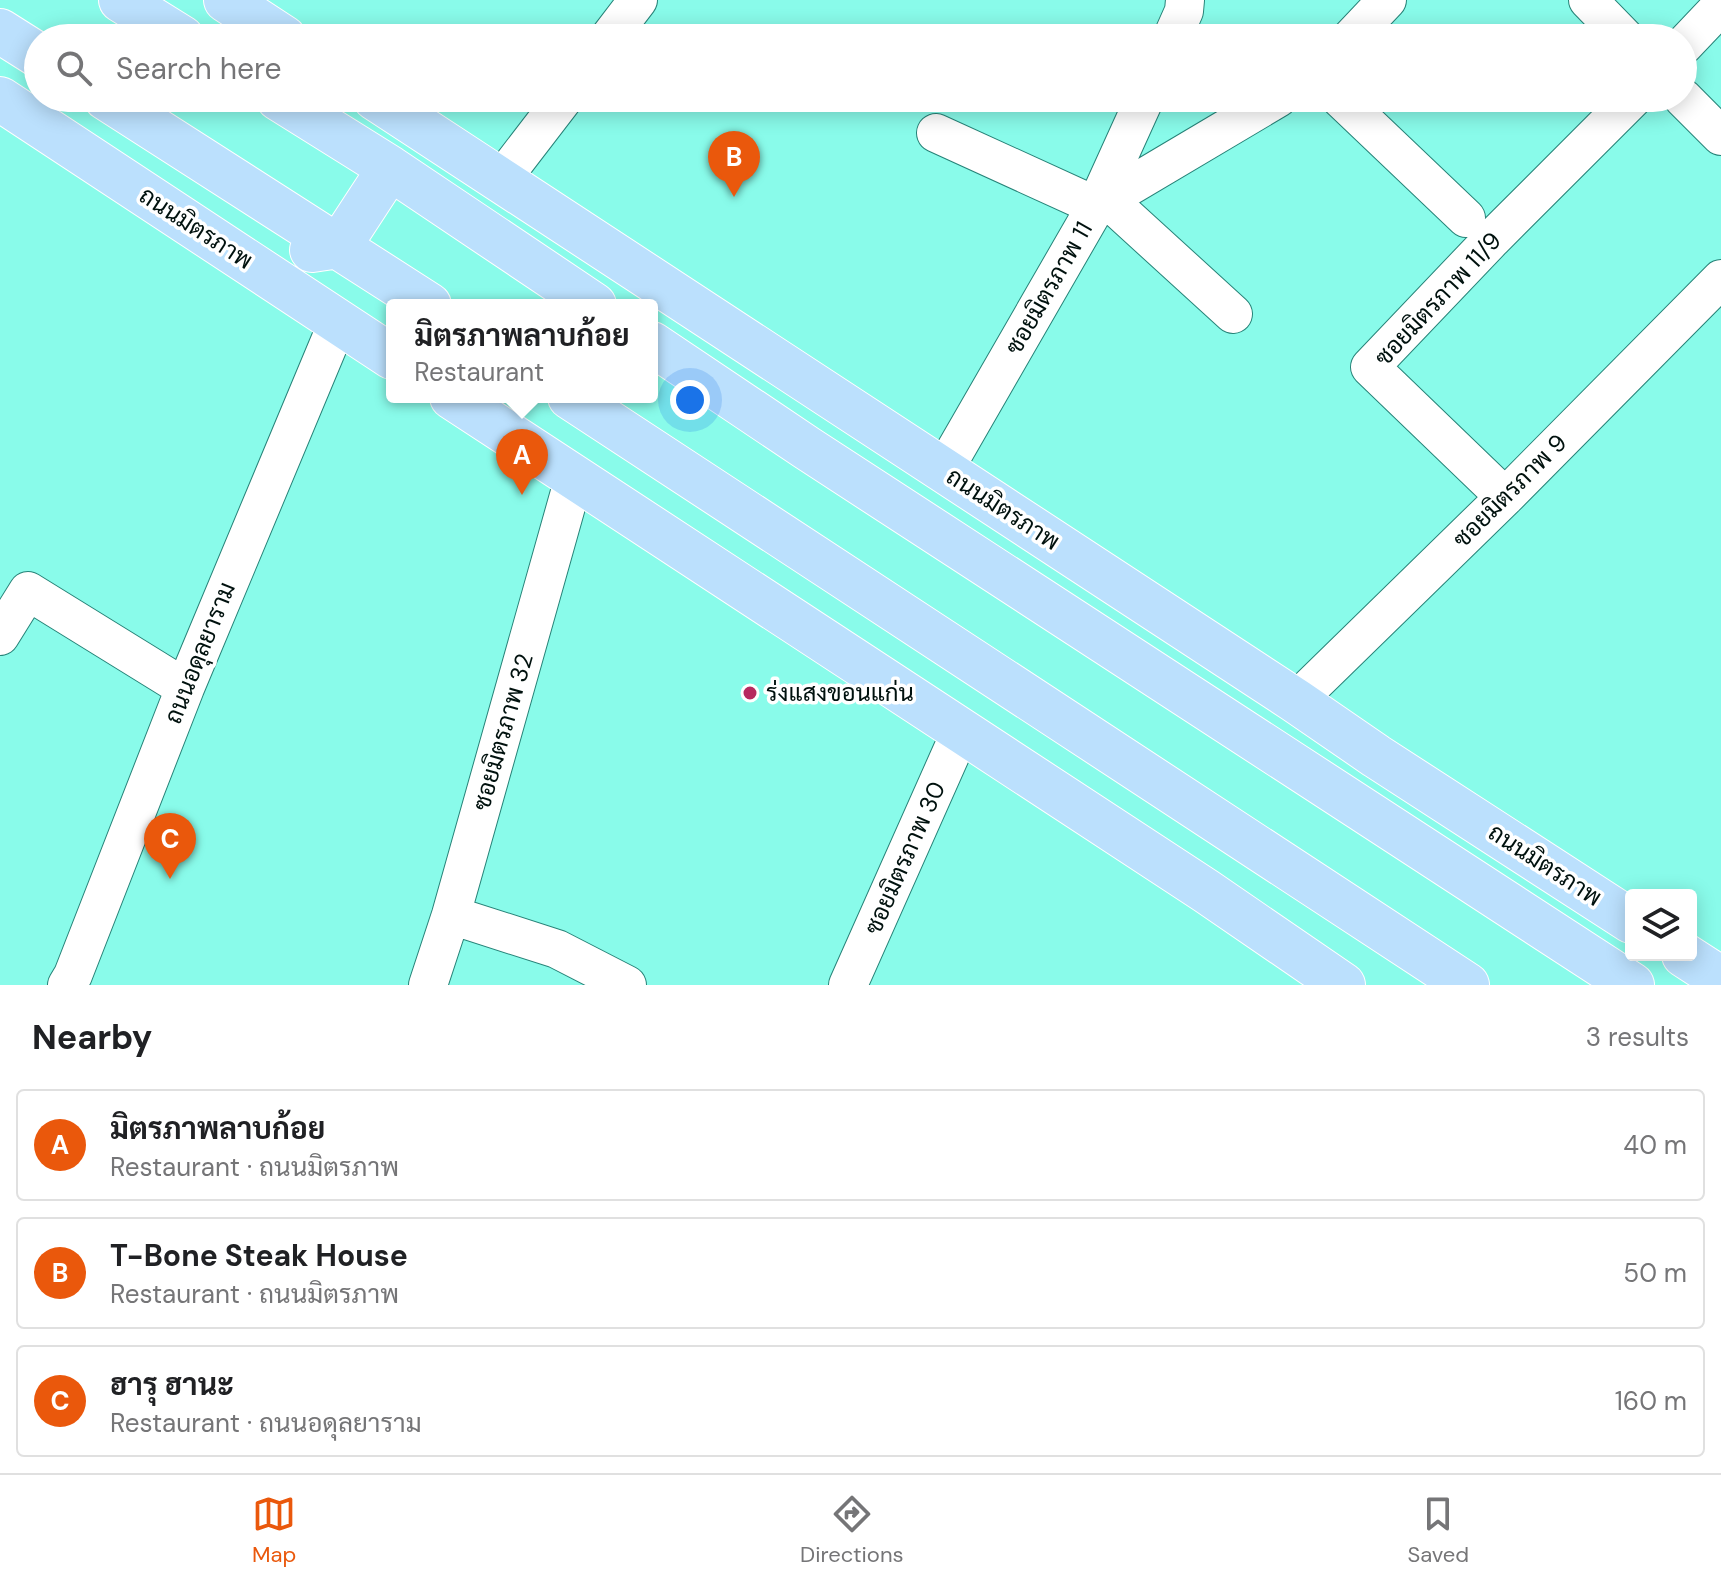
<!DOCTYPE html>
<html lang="en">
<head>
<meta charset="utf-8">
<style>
	body { margin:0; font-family:"DM Sans",Sarabun,sans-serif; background:#f2f2f2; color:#202124 }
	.controls { position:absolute; right:24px; bottom:24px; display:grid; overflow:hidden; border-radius:8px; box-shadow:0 4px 20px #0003 }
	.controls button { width:72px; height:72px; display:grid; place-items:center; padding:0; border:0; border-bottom:2px solid #e0e0e0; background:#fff; color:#202124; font:40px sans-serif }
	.you { position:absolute; left:690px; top:400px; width:28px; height:28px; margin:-20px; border:6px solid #fff; border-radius:50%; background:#1a73e8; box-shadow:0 0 0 12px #1a73e833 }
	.badge { display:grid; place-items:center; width:52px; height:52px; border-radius:50%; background:#ea580c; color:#fff; font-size:26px; font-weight:700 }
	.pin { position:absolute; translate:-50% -66px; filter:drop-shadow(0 2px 4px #0008) }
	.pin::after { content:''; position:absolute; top:42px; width:28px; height:24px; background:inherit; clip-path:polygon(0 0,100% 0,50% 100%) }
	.popup { position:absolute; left:386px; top:299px; width:272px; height:104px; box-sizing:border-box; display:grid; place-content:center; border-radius:8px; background:#fff; filter:drop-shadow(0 2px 6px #0005); font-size:26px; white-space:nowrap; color:#757577 }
	.popup b { font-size:30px; color:#202124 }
	.popup::after { content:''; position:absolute; left:50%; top:100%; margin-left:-16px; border:16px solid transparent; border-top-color:#fff }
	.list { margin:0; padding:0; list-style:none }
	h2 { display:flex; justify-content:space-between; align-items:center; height:104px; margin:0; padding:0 32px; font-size:34px }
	h2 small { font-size:26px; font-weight:400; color:#757577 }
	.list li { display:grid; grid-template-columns:52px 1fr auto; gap:24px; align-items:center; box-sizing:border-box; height:112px; margin:0 16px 16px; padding:0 16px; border:2px solid #e0e0e0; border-radius:8px }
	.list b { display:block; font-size:30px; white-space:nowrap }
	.list p { margin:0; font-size:26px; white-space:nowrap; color:#757577 }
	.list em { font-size:26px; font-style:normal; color:#757577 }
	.icon { flex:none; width:44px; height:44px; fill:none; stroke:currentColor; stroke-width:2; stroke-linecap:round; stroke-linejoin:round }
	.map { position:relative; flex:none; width:1721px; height:985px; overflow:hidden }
	.search { position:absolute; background:#fff; box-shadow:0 4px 20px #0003; left:24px; right:24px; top:24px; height:88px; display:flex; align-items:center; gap:20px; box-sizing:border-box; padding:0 28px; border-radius:44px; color:#757577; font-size:30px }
	.sheet { height:488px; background:#fff }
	nav { display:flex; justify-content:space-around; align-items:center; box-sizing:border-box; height:112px; border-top:2px solid #e0e0e0; background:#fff; font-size:22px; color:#757577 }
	nav a { display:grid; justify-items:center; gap:4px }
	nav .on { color:#ea580c }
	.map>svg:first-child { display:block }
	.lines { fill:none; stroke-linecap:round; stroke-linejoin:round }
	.minor-casing { stroke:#278378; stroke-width:40 }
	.major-casing { stroke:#fff; stroke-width:46 }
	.minor { stroke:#fff; stroke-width:38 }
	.major { stroke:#bbe0fd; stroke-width:44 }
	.poi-dot { fill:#b6295f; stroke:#fff; stroke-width:3 }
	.labels { text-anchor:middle; stroke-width:7; stroke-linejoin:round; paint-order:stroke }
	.street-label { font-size:24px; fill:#00110e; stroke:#fff }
	.poi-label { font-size:24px; fill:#00110e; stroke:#fff; text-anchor:start }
</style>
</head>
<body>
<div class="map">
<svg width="1721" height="985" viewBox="0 0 1721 985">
	<rect width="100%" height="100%" fill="#89fbea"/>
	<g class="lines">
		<g class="minor-casing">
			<path id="minor" d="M 1588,0 L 1625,38
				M 609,38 L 638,0
				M 1172,38 L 1184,11 L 1185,0
				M 1351,38 L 1387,0
				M 1683,46 L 1721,6
				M 1340,98 L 1466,218
				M 1683,98 L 1721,136
				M 936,133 L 1096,206 L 1145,98
				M 501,180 L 564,98
				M 1107,199 L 1233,314
				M 944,470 L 1096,206 L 1278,98
				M 1505,497 L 1370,367 L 1492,239 L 1633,98
				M 0,636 L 28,591 L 185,688
				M 1296,701 L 1505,497 L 1721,279
				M 451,915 L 557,949 L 627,985
				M 67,985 L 73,975 L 185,688 L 338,322
				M 428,985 L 451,915 L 574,478
				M 848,985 L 961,731"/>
		</g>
		<g class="major-casing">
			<path id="major" d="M 121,0 L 182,38
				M 226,0 L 284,38
				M 0,31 L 38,55
				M 106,98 L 429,305
				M 278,98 L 390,168 L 594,305
				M 375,98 L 1296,701 L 1376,756 L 1631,921
				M 0,99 L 392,357
				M 312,250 L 339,246 L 390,168
				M 652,344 L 807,448 L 1632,985
				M 452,397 L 1206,891 L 1343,985
				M 570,397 L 1467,985
				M 1684,955 L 1721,979"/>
		</g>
		<use href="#minor" class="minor"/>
		<use href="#major" class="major"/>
	</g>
	<circle class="poi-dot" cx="750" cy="693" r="8"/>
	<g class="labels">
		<g class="street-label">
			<text transform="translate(196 228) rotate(33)" y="8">ถนนมิตรภาพ</text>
			<text transform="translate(1049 288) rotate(-60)" y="8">ซอยมิตรภาพ 11</text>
			<text transform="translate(1438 299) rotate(-47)" y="8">ซอยมิตรภาพ 11/9</text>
			<text transform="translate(1510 491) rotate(-45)" y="8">ซอยมิตรภาพ 9</text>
			<text transform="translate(1003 509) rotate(33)" y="8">ถนนมิตรภาพ</text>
			<text transform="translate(200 653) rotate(-68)" y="8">ถนนอดุลยาราม</text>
			<text transform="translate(503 732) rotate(-74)" y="8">ซอยมิตรภาพ 32</text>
			<text transform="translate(905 858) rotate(-66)" y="8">ซอยมิตรภาพ 30</text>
			<text transform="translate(1545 865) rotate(33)" y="8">ถนนมิตรภาพ</text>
		</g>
		<g class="poi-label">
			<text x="766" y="701">ร่งแสงขอนแก่น</text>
		</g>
	</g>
</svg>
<div class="controls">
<button><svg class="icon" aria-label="layers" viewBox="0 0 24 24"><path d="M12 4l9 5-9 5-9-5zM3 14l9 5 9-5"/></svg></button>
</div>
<div class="you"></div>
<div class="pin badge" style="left:522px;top:495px">A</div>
<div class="popup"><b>มิตรภาพลาบก้อย</b>Restaurant</div>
<div class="pin badge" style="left:734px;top:197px">B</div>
<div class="pin badge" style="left:170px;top:879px">C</div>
<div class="search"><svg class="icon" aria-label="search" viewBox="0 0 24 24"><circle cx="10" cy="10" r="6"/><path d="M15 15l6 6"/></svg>Search here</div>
</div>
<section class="sheet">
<h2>Nearby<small>3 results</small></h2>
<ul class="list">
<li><span class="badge">A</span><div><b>มิตรภาพลาบก้อย</b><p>Restaurant · ถนนมิตรภาพ</p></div><em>40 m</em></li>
<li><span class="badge">B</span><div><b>T-Bone Steak House</b><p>Restaurant · ถนนมิตรภาพ</p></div><em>50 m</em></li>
<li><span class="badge">C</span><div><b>ฮารุ ฮานะ</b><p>Restaurant · ถนนอดุลยาราม</p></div><em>160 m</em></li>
</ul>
</section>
<nav>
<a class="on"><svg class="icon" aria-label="map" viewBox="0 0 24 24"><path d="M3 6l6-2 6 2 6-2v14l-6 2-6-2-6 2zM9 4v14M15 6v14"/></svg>Map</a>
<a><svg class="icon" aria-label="directions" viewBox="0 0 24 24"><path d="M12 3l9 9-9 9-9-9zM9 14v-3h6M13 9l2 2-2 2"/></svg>Directions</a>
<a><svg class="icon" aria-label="saved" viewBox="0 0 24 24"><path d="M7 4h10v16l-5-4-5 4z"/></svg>Saved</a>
</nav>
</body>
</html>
